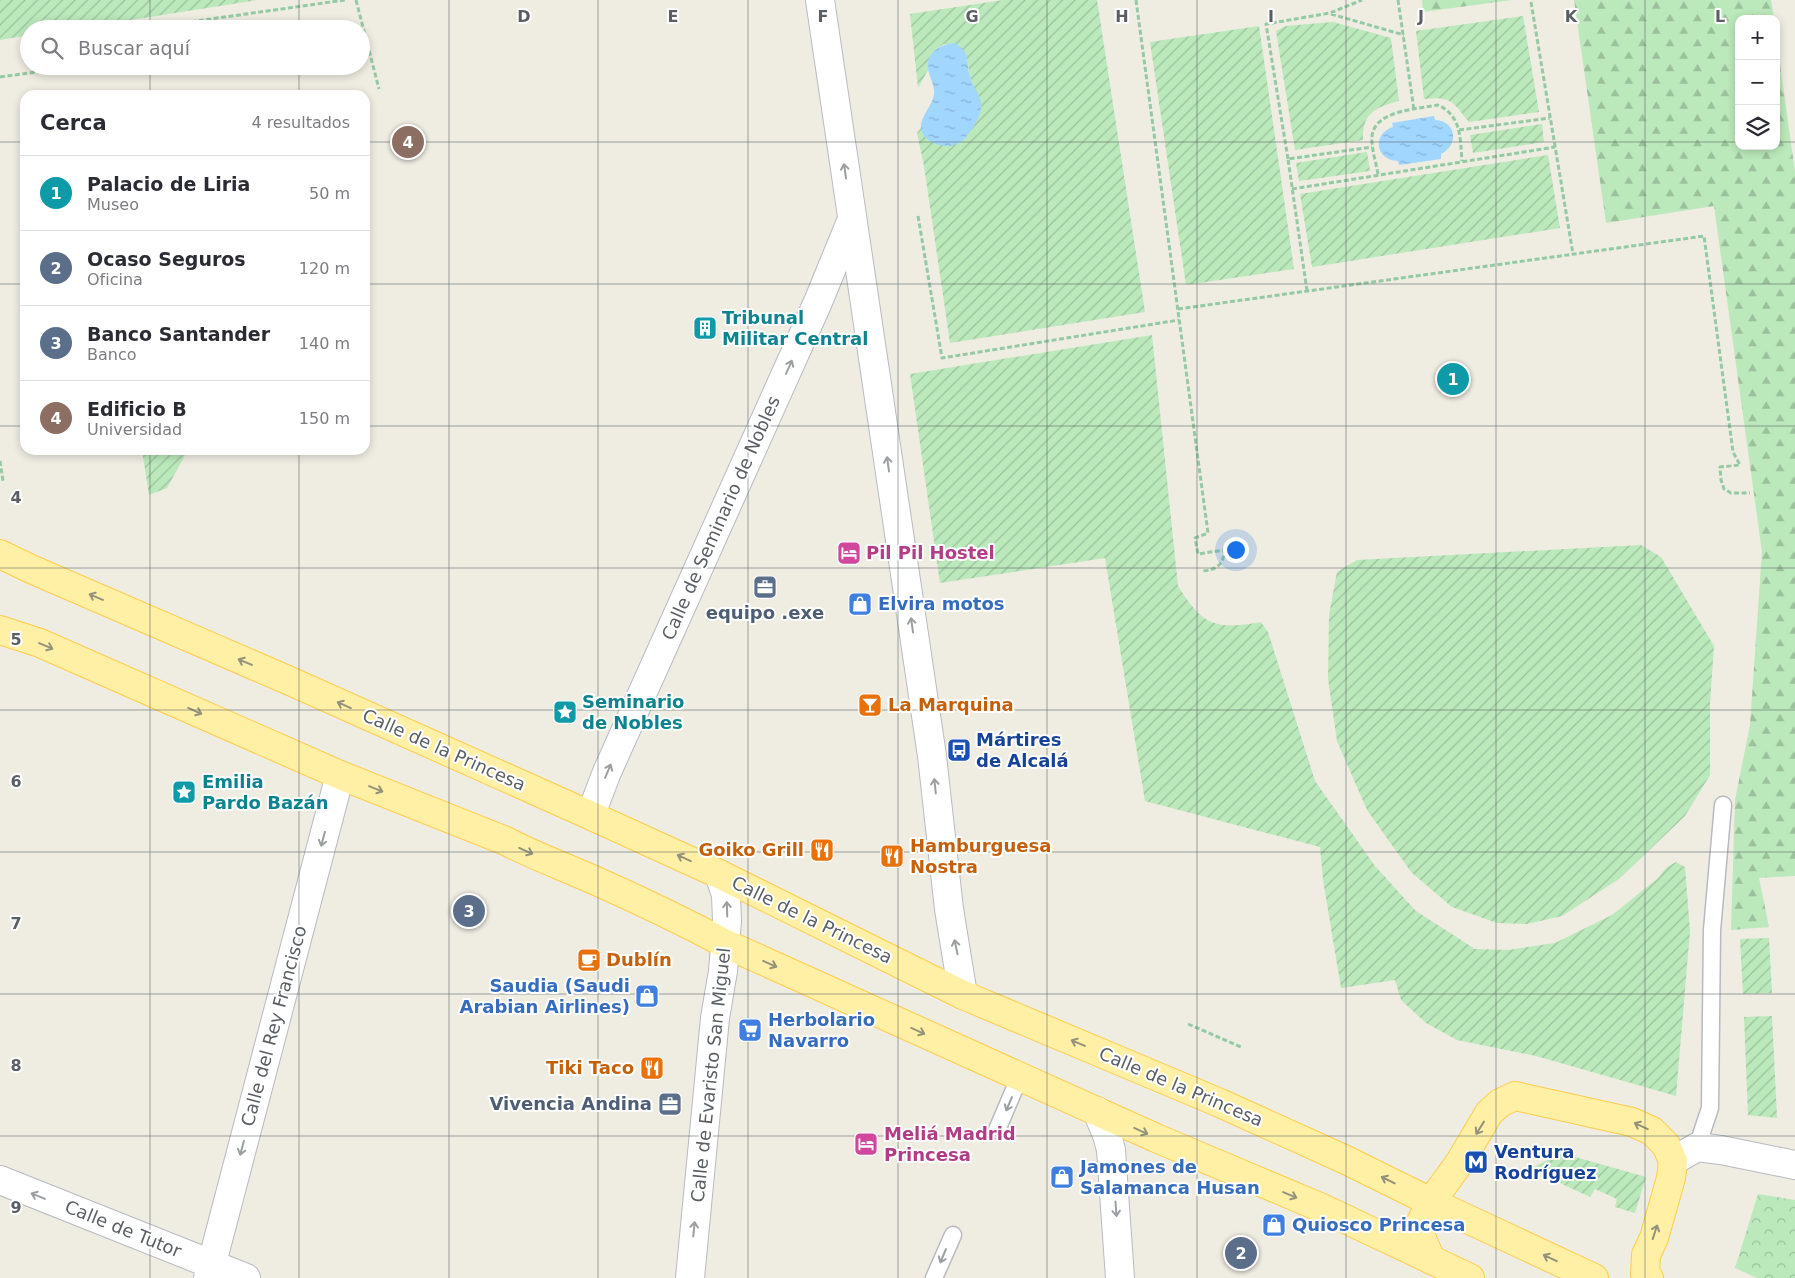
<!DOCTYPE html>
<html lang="es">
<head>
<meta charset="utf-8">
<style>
	body { margin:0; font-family:"DejaVu Sans",sans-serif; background:#f2f2f3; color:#2b2b33 }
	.controls { position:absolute; right:15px; top:15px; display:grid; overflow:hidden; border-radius:10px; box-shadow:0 2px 8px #0003 }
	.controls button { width:45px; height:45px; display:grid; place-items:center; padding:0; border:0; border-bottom:1px solid #e1e1e2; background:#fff; color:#2b2b33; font:25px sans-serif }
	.you { position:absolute; left:1235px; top:549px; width:18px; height:18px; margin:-12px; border:4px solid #fff; border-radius:50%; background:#1a73e8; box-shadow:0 0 0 8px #1a73e833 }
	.badge { display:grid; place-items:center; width:32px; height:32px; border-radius:50%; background:#111827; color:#fff; font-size:16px; font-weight:700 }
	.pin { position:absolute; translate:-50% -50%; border:2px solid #fff; box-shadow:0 1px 5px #0006 }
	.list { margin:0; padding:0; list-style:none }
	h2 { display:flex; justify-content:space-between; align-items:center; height:65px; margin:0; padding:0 20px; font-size:21px }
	h2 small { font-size:16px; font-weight:400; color:#7c7c81 }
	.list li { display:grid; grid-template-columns:32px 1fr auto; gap:15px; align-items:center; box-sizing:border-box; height:75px; padding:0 20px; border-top:1px solid #e1e1e2 }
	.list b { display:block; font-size:19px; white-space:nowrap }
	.list p { margin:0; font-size:16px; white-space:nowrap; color:#7c7c81 }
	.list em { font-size:16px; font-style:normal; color:#7c7c81 }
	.icon { flex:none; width:28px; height:28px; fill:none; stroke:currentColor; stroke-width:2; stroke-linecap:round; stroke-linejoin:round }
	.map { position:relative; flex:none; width:1795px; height:1278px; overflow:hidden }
	.search { position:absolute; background:#fff; box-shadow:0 2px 8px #0003; left:20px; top:20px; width:350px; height:55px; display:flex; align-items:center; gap:12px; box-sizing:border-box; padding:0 18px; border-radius:28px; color:#7c7c81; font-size:19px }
	.panel { position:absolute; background:#fff; box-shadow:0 2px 8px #0003; left:20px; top:90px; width:350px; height:365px; border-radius:15px }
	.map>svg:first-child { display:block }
	.forest { fill:url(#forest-firs) }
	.park { fill:url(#park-crowns) }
	.garden { fill:url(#garden-furrows) }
	.water { fill:url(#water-ripples) }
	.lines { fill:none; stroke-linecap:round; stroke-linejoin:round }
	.lane-casing { stroke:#b7bac0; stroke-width:19 }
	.street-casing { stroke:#b7bac0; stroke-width:30 }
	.secondary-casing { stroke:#b7bcc2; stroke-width:30 }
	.primary-casing { stroke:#ffcc4a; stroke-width:30 }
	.path { stroke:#94caa3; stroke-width:3; stroke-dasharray:5 2.5; stroke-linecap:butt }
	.lane { stroke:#fff; stroke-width:16 }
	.street { stroke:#fff; stroke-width:28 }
	.secondary { stroke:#fff; stroke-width:28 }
	.primary { stroke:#fff0a6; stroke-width:28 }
	.oneway { stroke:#9c9fa2 }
	.oneway2 { stroke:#94927b }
	.grid { fill:none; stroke:#5a5f64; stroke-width:1; stroke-opacity:0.55 }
	.labels { text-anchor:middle; stroke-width:4; stroke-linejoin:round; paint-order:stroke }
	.culture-label { font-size:18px; font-weight:bold; fill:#0d838f; stroke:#fff; text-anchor:start }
	.street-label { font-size:18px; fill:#5a5f64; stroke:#fff }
	.hotel-label { font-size:18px; font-weight:bold; fill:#b23c85; stroke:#fff; text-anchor:start }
	.shop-label { font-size:18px; font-weight:bold; fill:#366cbe; stroke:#fff; text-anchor:start }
	.service-label { font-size:18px; font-weight:bold; fill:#4e5e75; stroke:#fff }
	.food-label { font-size:18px; font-weight:bold; fill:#c56008; stroke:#fff; text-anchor:start }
	.transit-label { font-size:18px; font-weight:bold; fill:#164399; stroke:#fff; text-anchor:start }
	.grid-label { font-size:16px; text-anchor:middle; font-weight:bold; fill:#5a5f64; stroke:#fff; stroke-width:4; stroke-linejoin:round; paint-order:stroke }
</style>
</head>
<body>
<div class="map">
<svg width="1795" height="1278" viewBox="0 0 1795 1278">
	<defs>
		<pattern id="forest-firs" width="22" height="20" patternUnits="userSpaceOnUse" patternTransform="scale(1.25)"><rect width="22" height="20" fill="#bbe9bb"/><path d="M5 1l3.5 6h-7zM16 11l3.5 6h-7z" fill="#9bc09c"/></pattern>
		<pattern id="park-crowns" width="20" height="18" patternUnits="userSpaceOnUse" patternTransform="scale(1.25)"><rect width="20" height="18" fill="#bbe9bb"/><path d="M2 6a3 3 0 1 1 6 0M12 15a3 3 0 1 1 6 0" fill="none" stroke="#9bc09c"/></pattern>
		<pattern id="garden-furrows" width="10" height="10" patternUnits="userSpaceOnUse" patternTransform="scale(1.25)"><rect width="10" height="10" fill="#bbe9bb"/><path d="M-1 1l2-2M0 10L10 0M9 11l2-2" fill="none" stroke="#9bc09c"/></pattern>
		<pattern id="water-ripples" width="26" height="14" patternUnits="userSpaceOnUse" patternTransform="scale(1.25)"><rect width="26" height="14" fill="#a1d6ff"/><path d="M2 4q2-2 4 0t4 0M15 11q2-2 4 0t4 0" fill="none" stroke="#86b1d2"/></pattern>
	</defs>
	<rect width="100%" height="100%" fill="#efece2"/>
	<path class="forest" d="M 1422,0 L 1512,0 L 1423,12 Z
		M 1574,0 L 1771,0 L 1774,19 L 1739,19 L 1739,146 L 1776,146 L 1776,35 L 1795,172 L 1795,876 L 1759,878 L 1769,927 L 1731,930 L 1735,800 L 1750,725 L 1762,552 L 1714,206 L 1606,223 Z"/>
	<path class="park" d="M 1758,1194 L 1795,1200 L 1795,1278 L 1757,1278 L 1735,1268 Z"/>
	<path class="garden" d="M 0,0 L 257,0 L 74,29 L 29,29 L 29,35 L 0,40 Z
		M 1003,0 L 1097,0 L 1145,312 L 950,343 L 924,166 L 917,133 L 921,128 L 923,135 L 974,125 L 981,108 L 970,77 L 967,59 L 959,46 L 944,44 L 936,49 L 931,55 L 928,62 L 928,70 L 918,88 L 910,14 Z
		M 1523,16 L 1539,112 L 1469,122 C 1453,102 1451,96 1424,99 L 1416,31 Z
		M 1333,22 L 1391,38 L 1399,101 C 1376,107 1362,113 1363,140 L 1295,150 L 1276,31 L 1286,26 Z
		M 1259,26 L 1294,269 L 1186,285 L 1150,42 Z
		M 1542,124 L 1544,142 L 1473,153 L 1470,135 Z
		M 1367,152 L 1370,171 L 1299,181 L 1296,163 Z
		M 1548,155 L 1560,228 L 1312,267 L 1300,194 Z
		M 1152,335 L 1178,586 C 1203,626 1215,630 1261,622 L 1268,632 L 1315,781 L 1375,866 L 1416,911 L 1475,949 L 1508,950 L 1555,943 L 1612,915 L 1657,879 L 1667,867 L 1676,862 L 1685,867 L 1690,931 L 1676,1096 L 1536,1056 L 1457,1040 L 1426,1023 L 1401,1000 L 1395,980 L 1341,988 L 1323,880 L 1320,847 L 1145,801 L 1105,558 L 940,583 L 910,374 Z
		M 142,450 L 188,450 L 167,488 L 149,495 Z
		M 1641,545 L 1661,557 L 1714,646 L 1710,704 L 1710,775 L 1685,816 L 1619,879 L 1562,916 L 1527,924 L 1497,923 L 1452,907 L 1411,872 L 1367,810 L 1337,741 L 1328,679 L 1329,615 L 1337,572 L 1357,560 Z
		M 1769,938 L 1772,993 L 1743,994 L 1740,939 Z
		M 1772,1016 L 1777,1117 L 1777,1118 L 1748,1115 L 1744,1017 Z
		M 1561,1153 L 1646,1177 L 1635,1213 L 1615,1207 L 1617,1199 L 1595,1189 L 1590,1197 L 1530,1169 Z"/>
	<path class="water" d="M 955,43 C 958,45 961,47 964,50 C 969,59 967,68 970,76 C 972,87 983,97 981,108 C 980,115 976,124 972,129 C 968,134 964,141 959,143 C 948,150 924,144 921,129 C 919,117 933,106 934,94 C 935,84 929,78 928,68 C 926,52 941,44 955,43 Z
		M 1434,116 L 1435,120 C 1457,121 1459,145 1441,154 L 1441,159 L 1399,165 L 1398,161 C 1376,161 1371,134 1393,127 L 1392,123 Z"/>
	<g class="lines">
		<g class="lane-casing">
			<path id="lane" d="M 997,1130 L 1020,1076
				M 1697,1147 L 1710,1108 L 1712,930 L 1723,805
				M 934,1278 L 953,1235"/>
		</g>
		<g class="street-casing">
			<path id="street" d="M 594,817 L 594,806 L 607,772 L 818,302 L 852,219
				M 1097,1111 L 1107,1135 L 1111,1150 L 1120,1278
				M 1673,1161 L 1697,1147 L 1721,1150 L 1795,1165
				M 0,1180 L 246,1278
				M 208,1278 L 340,775
				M 690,1278 L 715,1018 L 723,971 L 727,921 L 726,895 L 719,874"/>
		</g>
		<g class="secondary-casing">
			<path id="secondary" d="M 820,0 L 932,756 L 949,909 L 963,995"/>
		</g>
		<g class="primary-casing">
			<path id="primary" d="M 0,554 L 31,569 L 290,681 L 594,817 L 719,874 L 963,995 L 1220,1103 L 1346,1160 L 1431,1202 L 1594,1278
				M 0,630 L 40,643 L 340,775 L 506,841 C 534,856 565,867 594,880 C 639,900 683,921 726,944 L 1156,1138 L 1322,1208 L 1470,1278
				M 1431,1260 L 1420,1234 L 1421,1222 L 1431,1202 L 1460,1162 L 1489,1113 L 1500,1103 L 1515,1096 L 1632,1122 L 1652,1131 L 1666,1145 L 1673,1161 L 1671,1178 L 1654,1238 L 1646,1255 L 1645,1274 L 1649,1278"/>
		</g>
		<path class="path" d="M 356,0 L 379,89
			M 1136,0 L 1208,533 L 1195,538 L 1198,554 L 1224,550 C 1224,565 1216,570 1202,571
			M 1398,0 L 1414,110
			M 1531,2 L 1573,254
			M 1331,14 L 1404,35
			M 163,29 L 168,25 L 345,0
			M 0,77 L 80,66
			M 1459,130 L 1550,118
			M 1288,159 L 1266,24 L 1330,13 L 1362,0
			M 1378,174 C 1376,162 1371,148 1372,136 C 1375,110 1418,109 1438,105 C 1462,116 1460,139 1462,161
			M 1292,189 L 1555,147
			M 918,216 L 942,358 L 1179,320
			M 1307,291 L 1288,159 L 1372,147
			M 1178,309 L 1704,236 L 1733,452 L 1740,465 L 1720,467 L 1721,480 L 1724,489 L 1731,493 L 1750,493
			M 0,461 L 3,481
			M 1188,1024 L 1243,1048"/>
		<use href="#lane" class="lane"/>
		<use href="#street" class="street"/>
		<use href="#secondary" class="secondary"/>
		<use href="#primary" class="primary"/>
	</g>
	<defs><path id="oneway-shaft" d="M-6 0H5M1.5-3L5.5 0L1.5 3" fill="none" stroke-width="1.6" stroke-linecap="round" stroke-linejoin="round" transform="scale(1.25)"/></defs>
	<g class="oneway">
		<use href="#oneway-shaft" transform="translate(845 171) rotate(-98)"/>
		<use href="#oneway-shaft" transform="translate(789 367) rotate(-66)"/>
		<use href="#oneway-shaft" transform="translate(888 464) rotate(-98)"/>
		<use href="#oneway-shaft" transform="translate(912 625) rotate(-98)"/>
		<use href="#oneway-shaft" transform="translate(608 771) rotate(-67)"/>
		<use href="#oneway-shaft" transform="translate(935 786) rotate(-96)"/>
		<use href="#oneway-shaft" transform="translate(323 839) rotate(105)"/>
		<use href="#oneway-shaft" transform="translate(727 909) rotate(-92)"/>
		<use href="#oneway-shaft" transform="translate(956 947) rotate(-102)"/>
		<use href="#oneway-shaft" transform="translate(1009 1104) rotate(113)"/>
		<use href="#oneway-shaft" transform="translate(242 1148) rotate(105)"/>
		<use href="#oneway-shaft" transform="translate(38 1196) rotate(-158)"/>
		<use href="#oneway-shaft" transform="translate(1116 1209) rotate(86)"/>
		<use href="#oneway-shaft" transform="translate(694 1229) rotate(-84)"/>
		<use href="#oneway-shaft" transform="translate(943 1256) rotate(113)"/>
	</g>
	<g class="oneway2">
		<use href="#oneway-shaft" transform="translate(96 597) rotate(-157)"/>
		<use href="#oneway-shaft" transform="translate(46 646) rotate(23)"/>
		<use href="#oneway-shaft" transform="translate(245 662) rotate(-157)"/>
		<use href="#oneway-shaft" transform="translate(344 705) rotate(-156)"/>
		<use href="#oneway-shaft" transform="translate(195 711) rotate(24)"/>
		<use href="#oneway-shaft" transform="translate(376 789) rotate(22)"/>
		<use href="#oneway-shaft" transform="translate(526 851) rotate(24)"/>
		<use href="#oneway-shaft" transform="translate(684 858) rotate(-155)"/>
		<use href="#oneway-shaft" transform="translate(770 964) rotate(24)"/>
		<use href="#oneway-shaft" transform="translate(918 1031) rotate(24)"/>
		<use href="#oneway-shaft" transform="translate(1078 1043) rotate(-157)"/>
		<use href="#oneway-shaft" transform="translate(1641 1126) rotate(-155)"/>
		<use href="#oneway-shaft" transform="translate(1480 1128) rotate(122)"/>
		<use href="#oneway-shaft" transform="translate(1141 1131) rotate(24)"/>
		<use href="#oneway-shaft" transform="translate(1388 1180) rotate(-154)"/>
		<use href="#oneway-shaft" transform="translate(1290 1195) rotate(23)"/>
		<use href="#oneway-shaft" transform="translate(1655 1232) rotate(-72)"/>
		<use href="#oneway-shaft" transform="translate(1550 1258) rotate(-155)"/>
	</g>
	<path class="grid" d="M 150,0 L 150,29M 299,0 L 299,29M 449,0 L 449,1278M 598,0 L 598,1278M 748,0 L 748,1278M 898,0 L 898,1278M 1047,0 L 1047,1278M 1197,0 L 1197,1278M 1346,0 L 1346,1278M 1496,0 L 1496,1278M 1645,0 L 1645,1278M 150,66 L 150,95M 299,66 L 299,95M 0,142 L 25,142M 365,142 L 1739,142M 1776,142 L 1795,142M 0,284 L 25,284M 365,284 L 1795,284M 0,426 L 25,426M 365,426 L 1795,426M 150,450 L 150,1278M 299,450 L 299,1278M 0,568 L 1795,568M 0,710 L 1795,710M 0,852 L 1795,852M 0,994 L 1795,994M 0,1136 L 1795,1136"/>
	<defs>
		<g id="building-square" transform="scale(1.25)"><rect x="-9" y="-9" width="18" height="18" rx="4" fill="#0f9aa8" stroke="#fff"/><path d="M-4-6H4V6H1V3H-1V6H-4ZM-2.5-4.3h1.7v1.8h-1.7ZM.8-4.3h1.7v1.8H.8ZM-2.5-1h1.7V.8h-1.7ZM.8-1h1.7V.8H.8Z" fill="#fff"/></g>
		<g id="hotel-square" transform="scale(1.25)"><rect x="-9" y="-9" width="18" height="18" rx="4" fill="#d1479c" stroke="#fff"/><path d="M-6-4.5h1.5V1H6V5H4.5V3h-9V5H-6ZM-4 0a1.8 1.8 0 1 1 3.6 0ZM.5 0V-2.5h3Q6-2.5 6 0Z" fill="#fff"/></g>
		<g id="office-square" transform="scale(1.25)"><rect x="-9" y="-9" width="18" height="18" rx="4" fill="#5c6f8a" stroke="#fff"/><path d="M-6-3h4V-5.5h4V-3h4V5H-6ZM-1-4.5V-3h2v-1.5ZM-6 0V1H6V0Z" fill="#fff"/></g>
		<g id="shop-square" transform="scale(1.25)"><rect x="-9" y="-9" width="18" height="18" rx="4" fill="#3f7fe0" stroke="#fff"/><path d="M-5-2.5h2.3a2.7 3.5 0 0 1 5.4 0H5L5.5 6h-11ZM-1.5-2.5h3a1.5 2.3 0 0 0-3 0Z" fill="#fff"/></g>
		<g id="bar-square" transform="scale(1.25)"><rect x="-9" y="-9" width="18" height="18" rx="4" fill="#e8710a" stroke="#fff"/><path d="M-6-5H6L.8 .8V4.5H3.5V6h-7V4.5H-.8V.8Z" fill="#fff"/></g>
		<g id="sight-square" transform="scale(1.25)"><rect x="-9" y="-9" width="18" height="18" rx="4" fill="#0f9aa8" stroke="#fff"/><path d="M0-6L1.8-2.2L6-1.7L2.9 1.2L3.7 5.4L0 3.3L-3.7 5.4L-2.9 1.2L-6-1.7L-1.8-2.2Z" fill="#fff"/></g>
		<g id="bus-square" transform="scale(1.25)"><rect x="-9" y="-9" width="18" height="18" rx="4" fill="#1a4fb4" stroke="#fff"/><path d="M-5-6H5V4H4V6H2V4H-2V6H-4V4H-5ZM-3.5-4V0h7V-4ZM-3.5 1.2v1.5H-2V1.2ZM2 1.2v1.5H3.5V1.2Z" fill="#fff"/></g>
		<g id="restaurant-square" transform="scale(1.25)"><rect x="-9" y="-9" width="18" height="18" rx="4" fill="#e8710a" stroke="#fff"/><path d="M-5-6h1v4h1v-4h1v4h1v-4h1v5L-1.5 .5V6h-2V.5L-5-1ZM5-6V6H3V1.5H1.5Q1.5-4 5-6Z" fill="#fff"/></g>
		<g id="cafe-square" transform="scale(1.25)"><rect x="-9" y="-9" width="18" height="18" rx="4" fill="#e8710a" stroke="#fff"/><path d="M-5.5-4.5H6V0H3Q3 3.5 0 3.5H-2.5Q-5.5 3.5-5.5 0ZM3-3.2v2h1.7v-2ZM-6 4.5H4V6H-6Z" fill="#fff"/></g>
		<g id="supermarket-square" transform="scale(1.25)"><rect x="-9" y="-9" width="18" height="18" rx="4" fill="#3f7fe0" stroke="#fff"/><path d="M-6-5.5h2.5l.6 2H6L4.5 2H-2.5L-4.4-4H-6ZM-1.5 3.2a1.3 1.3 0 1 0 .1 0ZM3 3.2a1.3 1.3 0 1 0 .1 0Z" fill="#fff"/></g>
		<g id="metro-square" transform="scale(1.25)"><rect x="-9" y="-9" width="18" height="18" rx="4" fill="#1a4fb4" stroke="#fff"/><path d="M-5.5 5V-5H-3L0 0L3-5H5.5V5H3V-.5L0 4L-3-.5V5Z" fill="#fff"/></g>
	</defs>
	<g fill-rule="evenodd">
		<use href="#building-square" x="705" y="328"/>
		<use href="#hotel-square" x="849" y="553"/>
		<use href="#office-square" x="765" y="587"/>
		<use href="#shop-square" x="860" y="604"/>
		<use href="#bar-square" x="870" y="705"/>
		<use href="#sight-square" x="565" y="712"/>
		<use href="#bus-square" x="959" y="750"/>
		<use href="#sight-square" x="184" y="792"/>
		<use href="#restaurant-square" x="822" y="850"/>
		<use href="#restaurant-square" x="892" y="856"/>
		<use href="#cafe-square" x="589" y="960"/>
		<use href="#shop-square" x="647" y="996"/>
		<use href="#supermarket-square" x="750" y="1030"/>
		<use href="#restaurant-square" x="652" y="1068"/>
		<use href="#office-square" x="670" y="1104"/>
		<use href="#hotel-square" x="866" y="1144"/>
		<use href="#metro-square" x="1476" y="1162"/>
		<use href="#shop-square" x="1062" y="1177"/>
		<use href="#shop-square" x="1274" y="1225"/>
	</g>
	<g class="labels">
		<g class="culture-label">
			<text x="722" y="324">Tribunal<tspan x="722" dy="21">Militar Central</tspan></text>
			<text x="582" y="708">Seminario<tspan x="582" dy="21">de Nobles</tspan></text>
			<text x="202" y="788">Emilia<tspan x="202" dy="21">Pardo Bazán</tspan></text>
		</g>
		<g class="street-label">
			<text transform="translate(721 518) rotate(-66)" y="6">Calle de Seminario de Nobles</text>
			<text transform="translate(444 750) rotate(24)" y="6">Calle de la Princesa</text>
			<text transform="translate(812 920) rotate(26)" y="6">Calle de la Princesa</text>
			<text transform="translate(274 1026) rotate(-75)" y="6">Calle del Rey Francisco</text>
			<text transform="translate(711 1075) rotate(-84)" y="6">Calle de Evaristo San Miguel</text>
			<text transform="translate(1181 1087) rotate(23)" y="6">Calle de la Princesa</text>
			<text transform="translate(123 1229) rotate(22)" y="6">Calle de Tutor</text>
		</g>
		<g class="hotel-label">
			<text x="866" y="559">Pil Pil Hostel</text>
			<text x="884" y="1140">Meliá Madrid<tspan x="884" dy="21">Princesa</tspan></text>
		</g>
		<g class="shop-label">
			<text x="878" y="610">Elvira motos</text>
			<text x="630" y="992" text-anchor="end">Saudia (Saudi<tspan x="630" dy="21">Arabian Airlines)</tspan></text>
			<text x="768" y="1026">Herbolario<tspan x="768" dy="21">Navarro</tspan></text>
			<text x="1080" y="1173">Jamones de<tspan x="1080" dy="21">Salamanca Husan</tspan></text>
			<text x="1292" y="1231">Quiosco Princesa</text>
		</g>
		<g class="service-label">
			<text x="765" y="619">equipo .exe</text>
			<text x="652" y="1110" text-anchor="end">Vivencia Andina</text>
		</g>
		<g class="food-label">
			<text x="888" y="711">La Marquina</text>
			<text x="910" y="852">Hamburguesa<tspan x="910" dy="21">Nostra</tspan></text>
			<text x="804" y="856" text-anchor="end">Goiko Grill</text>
			<text x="606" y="966">Dublín</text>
			<text x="634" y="1074" text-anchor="end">Tiki Taco</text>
		</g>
		<g class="transit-label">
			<text x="976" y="746">Mártires<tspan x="976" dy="21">de Alcalá</tspan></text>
			<text x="1494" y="1158">Ventura<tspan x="1494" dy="21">Rodríguez</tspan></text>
		</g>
	</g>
	<g class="grid-label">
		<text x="524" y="22">D</text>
		<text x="673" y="22">E</text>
		<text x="823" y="22">F</text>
		<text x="972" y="22">G</text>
		<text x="1122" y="22">H</text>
		<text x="1271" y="22">I</text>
		<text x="1421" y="22">J</text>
		<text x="1571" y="22">K</text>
		<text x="1720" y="22">L</text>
		<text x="16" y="503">4</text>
		<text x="16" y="645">5</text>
		<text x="16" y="787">6</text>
		<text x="16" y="929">7</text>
		<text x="16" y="1071">8</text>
		<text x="16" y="1213">9</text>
	</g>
</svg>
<div class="controls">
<button>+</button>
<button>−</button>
<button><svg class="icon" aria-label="layers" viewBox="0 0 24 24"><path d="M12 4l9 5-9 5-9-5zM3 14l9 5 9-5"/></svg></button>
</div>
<div class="you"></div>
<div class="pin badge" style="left:1453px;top:379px;background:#0f9aa8">1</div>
<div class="pin badge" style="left:1241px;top:1253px;background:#5c6f8a">2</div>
<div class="pin badge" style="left:469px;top:911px;background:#5c6f8a">3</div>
<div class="pin badge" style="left:408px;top:142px;background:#8d6e63">4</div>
<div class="search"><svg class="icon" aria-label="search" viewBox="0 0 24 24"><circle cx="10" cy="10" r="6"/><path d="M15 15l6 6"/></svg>Buscar aquí</div>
<section class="panel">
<h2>Cerca<small>4 resultados</small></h2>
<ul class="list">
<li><span class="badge" style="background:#0f9aa8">1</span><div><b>Palacio de Liria</b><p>Museo</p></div><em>50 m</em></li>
<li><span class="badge" style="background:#5c6f8a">2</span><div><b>Ocaso Seguros</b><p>Oficina</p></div><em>120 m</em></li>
<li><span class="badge" style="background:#5c6f8a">3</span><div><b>Banco Santander</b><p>Banco</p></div><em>140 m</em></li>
<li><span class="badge" style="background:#8d6e63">4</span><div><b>Edificio B</b><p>Universidad</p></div><em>150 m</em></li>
</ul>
</section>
</div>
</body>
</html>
